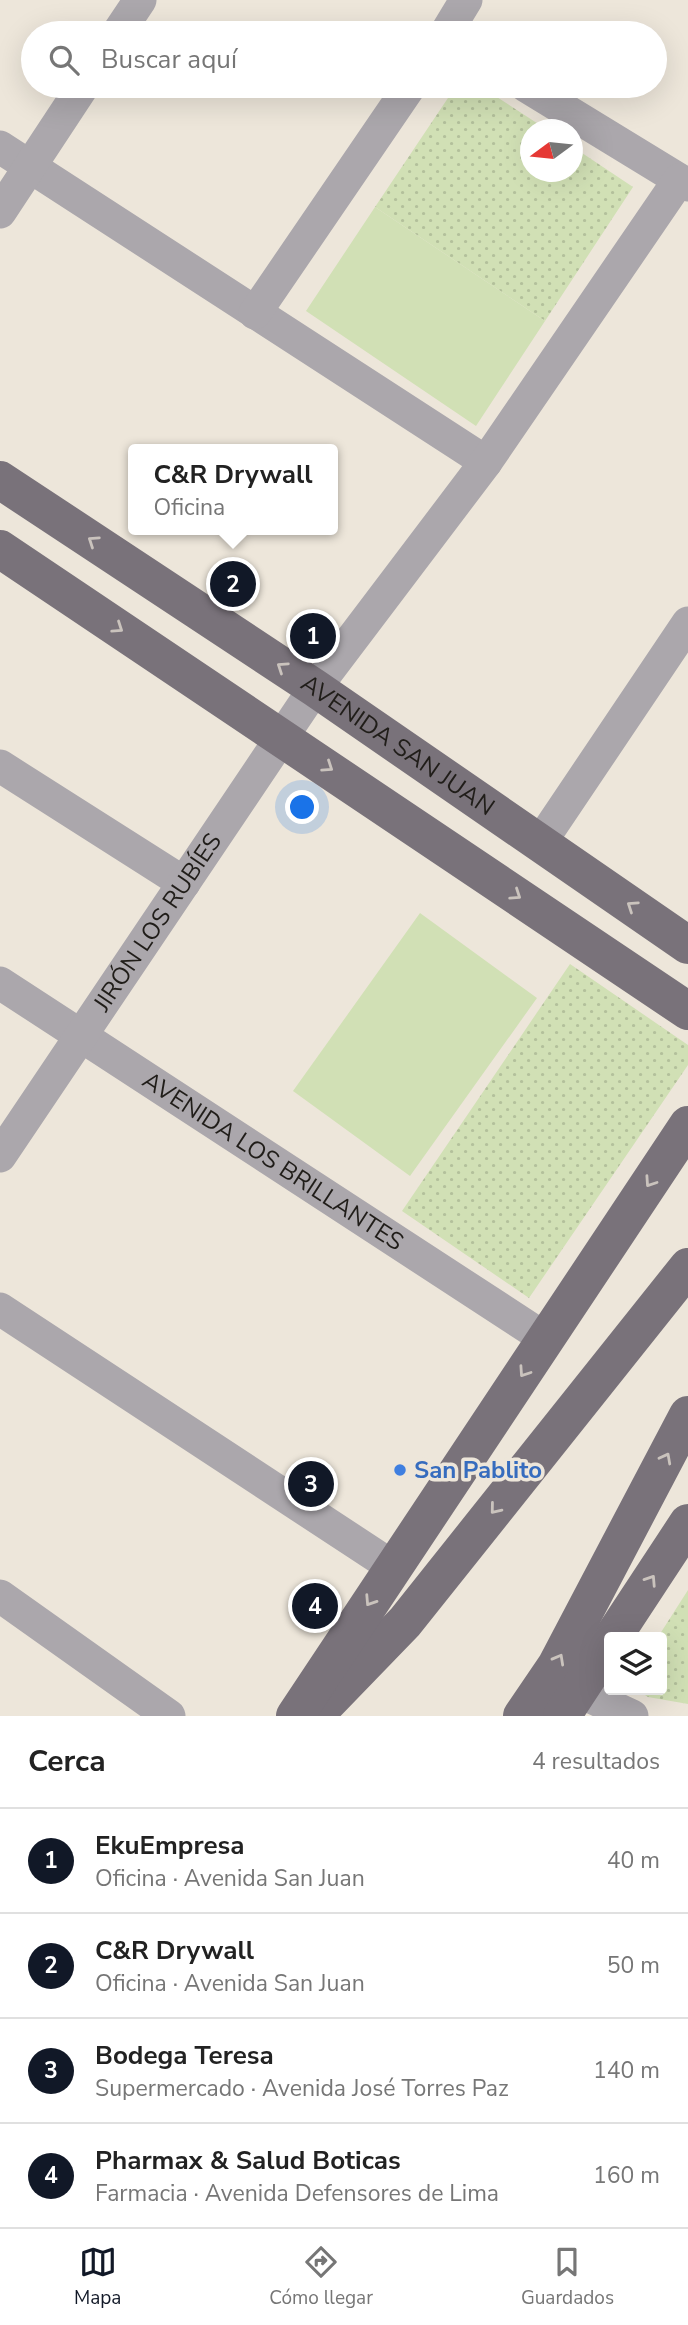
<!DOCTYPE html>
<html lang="es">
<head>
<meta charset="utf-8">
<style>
	body { margin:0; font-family:"Nunito Sans",sans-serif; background:#f6f6f6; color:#222 }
	.controls { position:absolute; right:21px; bottom:21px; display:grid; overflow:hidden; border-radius:7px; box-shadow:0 7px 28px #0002 }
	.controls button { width:63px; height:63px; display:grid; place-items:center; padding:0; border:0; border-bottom:2px solid #e0e0e0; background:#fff; color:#222; font:35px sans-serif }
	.compass { position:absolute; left:520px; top:119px; width:63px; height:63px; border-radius:50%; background:#fff; box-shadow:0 7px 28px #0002; rotate:255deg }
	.you { position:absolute; left:303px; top:808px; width:24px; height:24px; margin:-18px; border:5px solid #fff; border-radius:50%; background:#1a73e8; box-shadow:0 0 0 10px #1a73e833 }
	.badge { display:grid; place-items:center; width:46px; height:46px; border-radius:50%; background:#111827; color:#fff; font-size:23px; font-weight:700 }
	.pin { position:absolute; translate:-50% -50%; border:4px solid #fff; box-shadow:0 2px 7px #0006 }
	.popup { position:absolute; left:128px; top:444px; width:210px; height:91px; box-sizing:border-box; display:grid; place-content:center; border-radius:7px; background:#fff; filter:drop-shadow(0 2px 5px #0005); font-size:23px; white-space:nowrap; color:#767676 }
	.popup b { font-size:26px; color:#222 }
	.popup::after { content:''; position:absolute; left:50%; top:100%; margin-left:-14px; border:14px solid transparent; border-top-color:#fff }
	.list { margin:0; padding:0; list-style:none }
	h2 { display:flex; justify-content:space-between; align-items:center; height:91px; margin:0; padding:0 28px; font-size:30px }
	h2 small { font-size:23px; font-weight:400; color:#767676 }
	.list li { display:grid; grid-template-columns:46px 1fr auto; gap:21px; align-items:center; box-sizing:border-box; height:105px; padding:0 28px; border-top:2px solid #e0e0e0 }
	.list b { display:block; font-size:26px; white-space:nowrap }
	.list p { margin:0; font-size:23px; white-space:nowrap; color:#767676 }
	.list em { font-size:23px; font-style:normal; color:#767676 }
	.icon { flex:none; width:38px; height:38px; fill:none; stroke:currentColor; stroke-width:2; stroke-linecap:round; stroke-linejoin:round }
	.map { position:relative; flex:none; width:688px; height:1716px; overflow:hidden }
	.search { position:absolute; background:#fff; box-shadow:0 7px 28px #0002; left:21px; right:21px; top:21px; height:77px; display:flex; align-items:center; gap:18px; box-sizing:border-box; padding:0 24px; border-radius:38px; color:#767676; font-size:26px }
	.sheet { height:511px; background:#fff }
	nav { display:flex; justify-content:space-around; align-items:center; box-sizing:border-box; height:98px; border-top:2px solid #e0e0e0; background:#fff; font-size:19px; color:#767676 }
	nav a { display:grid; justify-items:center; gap:4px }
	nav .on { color:#111827 }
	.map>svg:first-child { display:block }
	.grass { fill:url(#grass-dots) }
	.pitch { fill:#d1e0b5 }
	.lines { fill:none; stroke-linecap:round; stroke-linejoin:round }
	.minor { stroke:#aba7ac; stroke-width:33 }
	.major { stroke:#79727a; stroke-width:38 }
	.oneway { stroke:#cac3bd }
	.shop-dot { fill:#3f7fe0; stroke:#ede6da; stroke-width:2.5 }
	.labels { text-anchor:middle; stroke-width:7; stroke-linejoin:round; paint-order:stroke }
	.street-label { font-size:24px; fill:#201d19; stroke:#ede6da }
	.shop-label { font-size:24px; font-weight:bold; fill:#366cbe; stroke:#ede6da; text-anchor:start }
</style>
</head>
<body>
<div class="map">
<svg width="688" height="1716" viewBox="0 0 688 1716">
	<defs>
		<pattern id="grass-dots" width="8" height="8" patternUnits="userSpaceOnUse" patternTransform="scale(1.75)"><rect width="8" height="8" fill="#d1e0b5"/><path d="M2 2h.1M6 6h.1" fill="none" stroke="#b3c09b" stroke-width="1.8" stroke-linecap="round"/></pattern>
	</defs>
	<rect width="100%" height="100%" fill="#ede6da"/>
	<path class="grass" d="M 456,86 L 480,86 L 546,129 L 530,130 L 530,172 L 572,172 L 573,147 L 633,187 L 545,321 L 375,207 Z
		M 570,964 L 688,1045 L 688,1065 L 529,1298 L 402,1211 Z
		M 688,1590 L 688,1704 L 648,1697 L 637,1690 L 662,1690 L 662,1637 L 658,1637 Z"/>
	<path class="pitch" d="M 375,207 L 545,321 L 476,426 L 306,311 Z
		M 420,913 L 537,998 L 410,1176 L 293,1091 Z"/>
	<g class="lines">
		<g class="minor">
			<path d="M 118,33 L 140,0"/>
			<path d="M 446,33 L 466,0"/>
			<path d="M 526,86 L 688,185"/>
			<path d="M 0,147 L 486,462"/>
			<path d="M 0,212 L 83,86"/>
			<path d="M 255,313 L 410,86"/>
			<path d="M 0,766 L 184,883"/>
			<path d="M 540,843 L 688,623"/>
			<path id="s1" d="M 0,983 L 546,1339"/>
			<path id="s2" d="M 0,1156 L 315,688 L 486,462 L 679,180"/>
			<path d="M 0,1309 L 393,1567"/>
			<path d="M 0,1596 L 169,1716"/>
			<path d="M 578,1691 L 632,1716"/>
		</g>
		<g class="major">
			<path id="s3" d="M 0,480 L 315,688 L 688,945"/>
			<path d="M 0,549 L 688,1011"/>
			<path d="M 613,1637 L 688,1523"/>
			<path d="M 318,1712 L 405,1622 L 688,1267"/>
			<path d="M 295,1716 L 688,1125"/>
			<path d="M 522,1716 L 556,1666 L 688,1415"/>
			<path d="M 562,1716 L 609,1644"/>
		</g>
	</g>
	<defs><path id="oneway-chevron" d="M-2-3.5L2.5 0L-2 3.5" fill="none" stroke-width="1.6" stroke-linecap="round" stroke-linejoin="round" transform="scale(1.75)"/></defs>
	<g class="oneway">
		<use href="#oneway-chevron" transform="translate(93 541) rotate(-146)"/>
		<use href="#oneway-chevron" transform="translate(118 628) rotate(34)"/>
		<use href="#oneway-chevron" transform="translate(282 667) rotate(-146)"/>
		<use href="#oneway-chevron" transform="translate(328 767) rotate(34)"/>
		<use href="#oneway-chevron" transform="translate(516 895) rotate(34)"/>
		<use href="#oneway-chevron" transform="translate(632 906) rotate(-146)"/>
		<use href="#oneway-chevron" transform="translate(650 1182) rotate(124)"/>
		<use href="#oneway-chevron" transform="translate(524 1372) rotate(124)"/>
		<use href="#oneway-chevron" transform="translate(666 1458) rotate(-62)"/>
		<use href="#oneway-chevron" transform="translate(495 1509) rotate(129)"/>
		<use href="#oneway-chevron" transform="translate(651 1580) rotate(-57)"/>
		<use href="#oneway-chevron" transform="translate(370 1601) rotate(123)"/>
		<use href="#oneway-chevron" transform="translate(559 1659) rotate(-61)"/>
	</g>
	<circle class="shop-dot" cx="400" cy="1470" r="7"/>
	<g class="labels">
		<g class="street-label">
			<text dy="8" stroke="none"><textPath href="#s3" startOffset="478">AVENIDA SAN JUAN</textPath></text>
			<text dy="8" stroke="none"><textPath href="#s2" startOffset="282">JIRÓN LOS RUBÍES</textPath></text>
			<text dy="8" stroke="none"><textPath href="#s1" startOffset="326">AVENIDA LOS BRILLANTES</textPath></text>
		</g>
		<g class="shop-label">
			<text x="414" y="1478">San Pablito</text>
		</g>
	</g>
</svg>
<div class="controls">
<button><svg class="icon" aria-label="layers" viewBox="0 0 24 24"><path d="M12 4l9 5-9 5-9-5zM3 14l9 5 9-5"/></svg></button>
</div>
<svg class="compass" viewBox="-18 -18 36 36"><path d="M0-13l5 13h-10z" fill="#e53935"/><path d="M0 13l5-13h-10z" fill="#767676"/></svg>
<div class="you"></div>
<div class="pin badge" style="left:313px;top:636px">1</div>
<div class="pin badge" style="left:233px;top:584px">2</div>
<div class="popup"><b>C&amp;R Drywall</b>Oficina</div>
<div class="pin badge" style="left:311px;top:1484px">3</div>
<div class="pin badge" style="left:315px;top:1606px">4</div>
<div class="search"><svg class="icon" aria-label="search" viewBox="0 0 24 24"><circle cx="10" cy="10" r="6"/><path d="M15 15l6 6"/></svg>Buscar aquí</div>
</div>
<section class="sheet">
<h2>Cerca<small>4 resultados</small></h2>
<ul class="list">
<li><span class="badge">1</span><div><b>EkuEmpresa</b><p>Oficina · Avenida San Juan</p></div><em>40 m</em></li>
<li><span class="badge">2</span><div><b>C&amp;R Drywall</b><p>Oficina · Avenida San Juan</p></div><em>50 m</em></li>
<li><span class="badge">3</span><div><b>Bodega Teresa</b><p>Supermercado · Avenida José Torres Paz</p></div><em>140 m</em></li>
<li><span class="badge">4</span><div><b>Pharmax &amp; Salud Boticas</b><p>Farmacia · Avenida Defensores de Lima</p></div><em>160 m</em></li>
</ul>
</section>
<nav>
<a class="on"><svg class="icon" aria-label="map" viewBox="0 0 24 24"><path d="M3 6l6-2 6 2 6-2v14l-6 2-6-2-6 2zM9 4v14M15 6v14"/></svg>Mapa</a>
<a><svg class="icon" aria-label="directions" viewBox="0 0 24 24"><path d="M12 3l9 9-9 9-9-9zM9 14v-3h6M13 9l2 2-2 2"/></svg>Cómo llegar</a>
<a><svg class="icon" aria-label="saved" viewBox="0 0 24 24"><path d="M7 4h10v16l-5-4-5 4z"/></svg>Guardados</a>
</nav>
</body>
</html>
